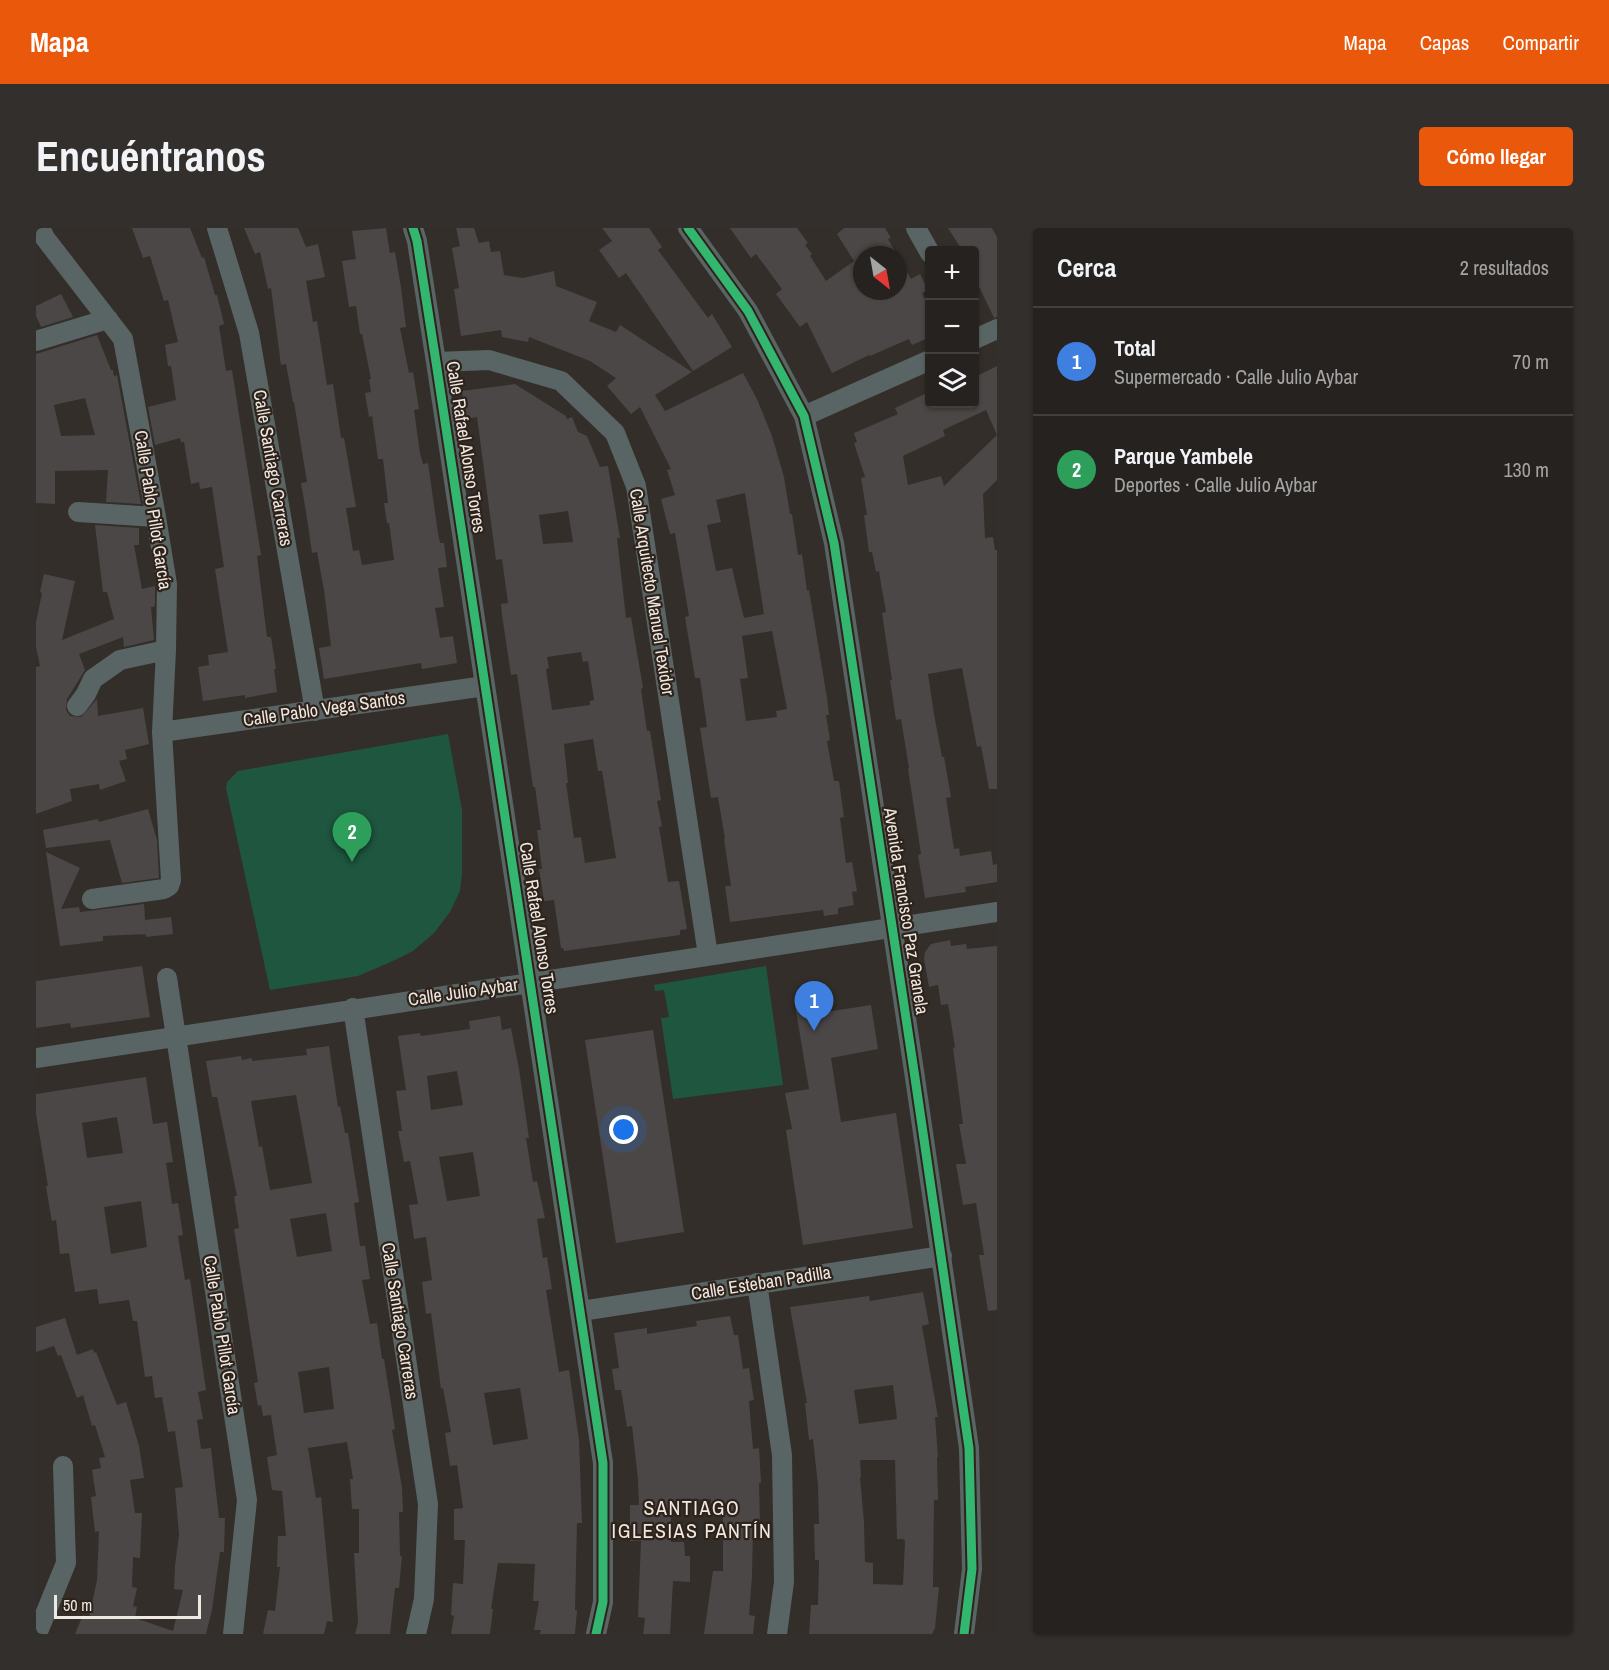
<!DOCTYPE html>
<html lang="es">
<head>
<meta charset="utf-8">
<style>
	body { margin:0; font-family:"Archivo Narrow",sans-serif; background:#322f2c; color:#f1f3f6 }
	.controls { position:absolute; right:18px; top:18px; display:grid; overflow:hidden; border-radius:6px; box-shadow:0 2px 4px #0004 }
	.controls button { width:54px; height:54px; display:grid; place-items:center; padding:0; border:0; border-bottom:2px solid #423f3d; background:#26221f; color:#f1f3f6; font:30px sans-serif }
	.compass { position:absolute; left:817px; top:18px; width:54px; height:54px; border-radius:50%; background:#26221f; box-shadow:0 2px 4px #0004; rotate:149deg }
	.scale { position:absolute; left:18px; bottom:15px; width:147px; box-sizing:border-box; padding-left:6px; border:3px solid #efe7e1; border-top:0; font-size:16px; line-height:21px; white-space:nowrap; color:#efe7e1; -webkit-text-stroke:4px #2e231b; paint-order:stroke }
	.you { position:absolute; left:588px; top:902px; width:21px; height:21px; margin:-15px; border:4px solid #fff; border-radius:50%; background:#1a73e8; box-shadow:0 0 0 9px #1a73e833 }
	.badge { display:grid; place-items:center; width:39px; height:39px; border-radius:50%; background:#ea580c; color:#fff; font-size:20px; font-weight:700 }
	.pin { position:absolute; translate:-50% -50px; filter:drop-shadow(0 2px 3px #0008) }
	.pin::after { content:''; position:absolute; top:32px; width:21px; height:18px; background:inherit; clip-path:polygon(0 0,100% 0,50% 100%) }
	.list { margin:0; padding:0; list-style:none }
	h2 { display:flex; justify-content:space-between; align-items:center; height:78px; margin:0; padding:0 24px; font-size:26px }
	h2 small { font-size:20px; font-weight:400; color:#a4a4a4 }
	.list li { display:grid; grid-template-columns:39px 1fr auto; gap:18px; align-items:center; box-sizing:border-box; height:108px; padding:0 24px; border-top:2px solid #423f3d }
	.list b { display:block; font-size:22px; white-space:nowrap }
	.list p { margin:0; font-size:20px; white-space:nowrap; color:#a4a4a4 }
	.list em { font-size:20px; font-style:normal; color:#a4a4a4 }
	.icon { flex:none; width:33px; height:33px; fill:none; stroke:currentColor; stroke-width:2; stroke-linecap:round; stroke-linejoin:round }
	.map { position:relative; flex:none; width:961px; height:1406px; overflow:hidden; border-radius:6px }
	header { display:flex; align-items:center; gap:36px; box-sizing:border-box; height:84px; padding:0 30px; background:#ea580c; color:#fff }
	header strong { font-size:28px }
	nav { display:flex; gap:33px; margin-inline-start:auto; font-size:21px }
	.intro { display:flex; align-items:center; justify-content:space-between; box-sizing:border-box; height:144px; padding:0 36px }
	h1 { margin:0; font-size:42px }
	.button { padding:15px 27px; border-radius:6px; background:#ea580c; color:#fff; font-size:21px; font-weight:700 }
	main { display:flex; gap:36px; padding:0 36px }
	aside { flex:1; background:#26221f; border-radius:6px; box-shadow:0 2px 4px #0004 }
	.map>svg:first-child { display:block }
	.green { fill:#1f563f }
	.building { fill:#4b4747; fill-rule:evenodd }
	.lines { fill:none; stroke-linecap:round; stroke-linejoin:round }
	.minor { stroke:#596564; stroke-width:20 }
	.cycleway-casing { stroke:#2e231b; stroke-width:13 }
	.cycleway { stroke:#33b770; stroke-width:9 }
	.labels { text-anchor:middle; stroke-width:4.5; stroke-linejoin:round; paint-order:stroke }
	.street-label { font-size:18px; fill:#efe7e1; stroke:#2e231b }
	.neighbourhood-label { font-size:20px; letter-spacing:1.5px; fill:#efe7e1; stroke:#2e231b }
</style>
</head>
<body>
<header>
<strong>Mapa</strong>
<nav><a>Mapa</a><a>Capas</a><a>Compartir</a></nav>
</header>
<div class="intro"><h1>Encuéntranos</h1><a class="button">Cómo llegar</a></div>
<main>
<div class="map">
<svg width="961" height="1406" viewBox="0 0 961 1406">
	<rect width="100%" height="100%" fill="#332e29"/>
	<path class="green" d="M 412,506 L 426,582 L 426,646 L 424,663 L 414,684 L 398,705 L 377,723 L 357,733 L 322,748 L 234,762 L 190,560 L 191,554 L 202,543 Z
		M 730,738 L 747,857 L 637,871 L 625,790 L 633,789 L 628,762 L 619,763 L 618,757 Z"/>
	<path class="building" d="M 96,0 L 154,0 L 166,30 L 168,29 L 179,67 L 181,67 L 188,96 L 183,98 L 190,143 L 196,142 L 225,327 L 221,328 L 231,409 L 235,409 L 240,441 L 238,441 L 241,464 L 209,470 L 209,467 L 167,473 L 162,439 L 173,437 L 172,427 L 192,424 L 179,341 L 188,339 L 176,259 L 164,261 L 163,254 L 155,256 L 148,214 L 145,214 L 144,210 L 119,217 L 112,179 L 140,172 L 135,138 L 132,138 L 129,117 L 142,114 L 132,72 L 128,73 L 114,28 L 107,30 Z
		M 208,0 L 262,0 L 270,19 L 282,16 L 289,49 L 270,53 L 277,94 L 281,93 L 291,157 L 297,156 L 305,210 L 308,210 L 320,279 L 310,280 L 317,323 L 323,322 L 326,337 L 358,332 L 353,295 L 351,295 L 348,275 L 352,275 L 347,231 L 342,231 L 336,188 L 333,189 L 329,165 L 335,164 L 333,151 L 335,151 L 326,106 L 324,106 L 320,78 L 313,79 L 306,33 L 320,31 L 316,3 L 350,0 L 354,25 L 359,24 L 365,59 L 370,99 L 364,100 L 373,145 L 377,144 L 383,181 L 378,182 L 384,225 L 387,236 L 392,235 L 402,305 L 404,315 L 408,315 L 411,339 L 402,340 L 408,379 L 399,380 L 404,410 L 417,408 L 421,435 L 386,441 L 385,435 L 288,451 L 283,420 L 295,418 L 288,362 L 281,324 L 276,325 L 270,284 L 265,255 L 271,254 L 258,174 L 257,174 L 250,136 L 245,137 L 235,60 L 232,61 L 224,24 L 219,26 Z
		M 420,0 L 438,0 L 443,15 L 453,13 L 455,24 L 464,23 L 468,47 L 487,50 L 518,43 L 520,58 L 561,74 L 553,93 L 580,104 L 584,97 L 656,144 L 619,167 L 629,183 L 707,145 L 721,171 L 736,208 L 748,249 L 754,286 L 756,286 L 762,327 L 766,326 L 771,363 L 773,362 L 791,470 L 793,487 L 790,487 L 794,512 L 791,513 L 798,553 L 803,553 L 808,589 L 804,590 L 810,635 L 816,634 L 821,663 L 816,664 L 818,677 L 802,680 L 802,686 L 788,688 L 787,682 L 694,694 L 689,658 L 695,658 L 688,611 L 689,611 L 682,569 L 675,570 L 664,500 L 671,499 L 664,450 L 659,450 L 649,389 L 653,388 L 639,305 L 634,306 L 625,271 L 639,267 L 631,242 L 635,241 L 604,179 L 595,186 L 571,158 L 580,150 L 554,133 L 493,109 L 492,114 L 466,109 L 465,102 L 425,108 L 418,61 L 423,60 L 416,20 L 424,18 ZM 709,265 L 728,386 L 708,390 L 696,340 L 680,343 L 671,297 L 685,294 L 680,272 ZM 736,403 L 751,481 L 740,483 L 741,489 L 710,493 L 704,451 L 712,450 L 706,408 Z
		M 566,0 L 613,0 L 626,19 L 622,22 L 672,90 L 676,86 L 696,119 L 657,143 L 590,45 L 583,50 L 563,22 L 576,13 Z
		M 694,0 L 761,0 L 772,15 L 769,17 L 776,26 L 774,28 L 790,53 L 818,33 L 801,6 L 808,0 L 849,0 L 855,10 L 852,11 L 861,27 L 826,27 L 826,63 L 862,63 L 862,28 L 875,51 L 884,46 L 892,62 L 886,65 L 894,82 L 894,109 L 876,117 L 873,111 L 834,128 L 833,127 L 796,145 L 771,94 L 764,99 L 740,66 L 746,61 L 720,26 L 715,30 Z
		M 912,0 L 956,0 L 961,9 L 961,89 L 958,90 L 939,50 L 939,22 L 926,22 Z
		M 25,66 L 37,89 L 5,99 L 0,88 L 0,78 Z
		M 61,107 L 75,142 L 77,142 L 78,148 L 81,147 L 105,276 L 70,274 L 72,242 L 19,243 L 19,276 L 0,275 L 0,126 ZM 49,170 L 59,207 L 25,208 L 18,177 Z
		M 961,138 L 961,207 L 950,182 L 907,202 L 909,208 L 867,228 L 872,257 L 905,248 L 908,258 L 961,207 L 961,252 L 947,266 L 949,310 L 957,309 L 959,322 L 961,322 L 961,561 L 953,561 L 945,518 L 941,519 L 926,440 L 892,446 L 898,486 L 906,529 L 908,529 L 915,569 L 910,570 L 918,621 L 923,620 L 924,628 L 955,623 L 957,637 L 961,636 L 961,654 L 929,659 L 930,664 L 889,670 L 882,627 L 885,626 L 872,541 L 873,540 L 865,491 L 860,492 L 854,452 L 856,452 L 846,385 L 850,384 L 846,362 L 843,343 L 840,344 L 836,324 L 833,324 L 828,287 L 831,287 L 825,250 L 829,249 L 818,215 L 821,214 L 818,205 L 862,186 L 859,180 L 891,165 L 894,176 L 939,176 L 939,149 Z
		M 479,156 L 530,188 L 531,191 L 536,189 L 542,204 L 551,208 L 564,239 L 572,238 L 584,310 L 581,310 L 590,390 L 595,389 L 607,460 L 605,461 L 611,503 L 614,503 L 625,572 L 621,573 L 626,598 L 623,599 L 632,654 L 643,653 L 651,701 L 644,702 L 644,707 L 528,723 L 527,720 L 525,720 L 518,672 L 508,673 L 503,641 L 506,641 L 501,602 L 505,602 L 499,559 L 497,559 L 481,446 L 475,447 L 466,387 L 465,376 L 472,375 L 466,331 L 460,332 L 441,189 L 430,191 L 426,163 ZM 532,283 L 537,314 L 507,316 L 503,287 ZM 545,424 L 547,434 L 552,433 L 558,472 L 554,473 L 554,477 L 516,482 L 510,441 L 513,440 L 511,429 ZM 557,511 L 562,543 L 566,543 L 580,630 L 549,635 L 545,609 L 538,610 L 530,555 L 532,555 L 528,516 Z
		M 59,297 L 103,300 L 103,317 L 98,317 L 106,361 L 119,358 L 119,376 L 118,379 L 115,379 L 118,412 L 88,419 L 87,409 L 43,426 L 49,442 L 31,471 L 30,482 L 34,488 L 45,489 L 61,471 L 62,488 L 107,480 L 113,516 L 89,522 L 91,531 L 83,533 L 90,553 L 64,562 L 63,556 L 34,561 L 36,573 L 0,586 L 0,439 L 4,438 L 0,419 L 0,394 L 6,365 L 4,364 L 8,346 L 39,353 L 26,412 L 78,391 L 71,364 L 67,364 Z
		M 112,581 L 121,612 L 123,650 L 86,655 L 74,612 L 10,620 L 7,602 L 62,591 L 63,594 Z
		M 10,624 L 44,640 L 25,681 L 43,679 L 44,684 L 108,676 L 110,706 L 67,708 L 67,713 L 24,718 Z
		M 135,689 L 137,706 L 110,709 L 109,692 Z
		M 914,712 L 915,718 L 930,716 L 931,721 L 961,718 L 961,1082 L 952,1083 L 943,1027 L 948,1027 L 940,975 L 927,977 L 920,936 L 930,936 L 923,896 L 927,896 L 917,820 L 919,819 L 912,776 L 905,777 L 902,757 L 893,759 L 888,731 L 889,724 L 895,716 Z
		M 106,738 L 114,789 L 35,800 L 34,795 L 0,800 L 0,753 Z
		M 788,773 L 790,784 L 835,777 L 842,821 L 795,830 L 805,894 L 860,885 L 877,1000 L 767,1017 L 750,902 L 756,901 L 749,865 L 773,861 L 759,777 Z
		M 464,788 L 466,802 L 475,800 L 483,841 L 493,910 L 490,910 L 497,954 L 501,953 L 509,990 L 501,991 L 507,1030 L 511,1029 L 516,1061 L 510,1062 L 523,1144 L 533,1142 L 543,1212 L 546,1295 L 541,1295 L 539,1382 L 541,1382 L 539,1406 L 504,1406 L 505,1402 L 498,1402 L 503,1373 L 497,1373 L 499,1336 L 462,1335 L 455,1381 L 457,1381 L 454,1406 L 415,1406 L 418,1388 L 415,1387 L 417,1355 L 427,1356 L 429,1312 L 418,1312 L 418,1281 L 427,1280 L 421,1237 L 414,1238 L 409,1205 L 415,1204 L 407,1160 L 405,1161 L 395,1085 L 390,1086 L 386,1054 L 396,1052 L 390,1009 L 378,1011 L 373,977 L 382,976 L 374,933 L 368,934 L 362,903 L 366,903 L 360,863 L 370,862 L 362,808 L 384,805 L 385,808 L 434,801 L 433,793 ZM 421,843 L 427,877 L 395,882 L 391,848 ZM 437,924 L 444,968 L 411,973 L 403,929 ZM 484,1160 L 492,1211 L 457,1217 L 448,1165 Z
		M 617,802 L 648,1004 L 580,1015 L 549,812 Z
		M 293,818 L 302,879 L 304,878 L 309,905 L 312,905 L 323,974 L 318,975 L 324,1018 L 329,1018 L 334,1051 L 326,1052 L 334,1096 L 341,1095 L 346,1131 L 348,1131 L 359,1201 L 356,1202 L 366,1259 L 367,1284 L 363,1284 L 364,1328 L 366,1328 L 363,1360 L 359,1360 L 354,1406 L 319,1406 L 322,1395 L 318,1325 L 323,1325 L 323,1281 L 316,1281 L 314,1251 L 317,1251 L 311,1214 L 272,1220 L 280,1270 L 285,1269 L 297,1394 L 291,1393 L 288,1406 L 227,1406 L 232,1382 L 239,1383 L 244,1339 L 241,1339 L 242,1308 L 250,1308 L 246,1263 L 236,1262 L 231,1229 L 241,1227 L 235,1187 L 227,1188 L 225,1177 L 222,1178 L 218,1155 L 222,1154 L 198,1001 L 203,1000 L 198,968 L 201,968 L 181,869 L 176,869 L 170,833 L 205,828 L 206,832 L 216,830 L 216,833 L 271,827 L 270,821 ZM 260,867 L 276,955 L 234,962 L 226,918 L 223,919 L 215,873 ZM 290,985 L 296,1023 L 261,1029 L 254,991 ZM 293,1139 L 298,1181 L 268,1185 L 262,1144 Z
		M 110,849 L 117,896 L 131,894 L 137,934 L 130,935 L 136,976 L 142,975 L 147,1007 L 142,1008 L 149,1052 L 154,1051 L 170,1162 L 162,1164 L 167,1191 L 161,1192 L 165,1221 L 175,1220 L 183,1290 L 189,1290 L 188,1324 L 184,1324 L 176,1382 L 170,1406 L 39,1406 L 47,1387 L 53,1390 L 61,1352 L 63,1303 L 59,1304 L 55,1269 L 60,1268 L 56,1242 L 65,1240 L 63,1230 L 69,1229 L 59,1197 L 56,1198 L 47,1167 L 41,1170 L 25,1127 L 22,1128 L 18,1118 L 0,1124 L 0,1099 L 29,1090 L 41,1127 L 57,1121 L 58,1125 L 60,1124 L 81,1177 L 90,1174 L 103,1218 L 108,1250 L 94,1252 L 99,1285 L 106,1285 L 104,1330 L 97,1329 L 96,1359 L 101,1360 L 97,1378 L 101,1379 L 99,1390 L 137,1403 L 147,1362 L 138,1361 L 139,1338 L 143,1307 L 139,1260 L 147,1259 L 139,1203 L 132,1204 L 126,1169 L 119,1170 L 116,1148 L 109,1149 L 101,1093 L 97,1093 L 93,1072 L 63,1076 L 61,1061 L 39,1064 L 33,1025 L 24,1026 L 20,992 L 16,993 L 14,983 L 10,958 L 12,958 L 0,886 L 0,866 ZM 81,889 L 87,925 L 51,930 L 46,895 ZM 105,973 L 111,1019 L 75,1026 L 68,979 Z
		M 887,1064 L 893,1096 L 886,1098 L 902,1189 L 899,1189 L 902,1229 L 901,1229 L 902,1272 L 898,1272 L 897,1359 L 903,1359 L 899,1400 L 896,1406 L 773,1406 L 775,1377 L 782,1377 L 783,1332 L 779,1332 L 778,1296 L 783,1296 L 782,1258 L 777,1211 L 773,1212 L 769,1175 L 771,1175 L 754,1079 L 833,1068 L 834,1073 ZM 857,1157 L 861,1191 L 823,1196 L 818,1162 ZM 826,1232 L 859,1232 L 861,1311 L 867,1311 L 869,1313 L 867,1357 L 837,1356 L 837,1335 L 829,1334 L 828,1295 L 824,1249 L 825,1249 L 824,1233 Z
		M 694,1088 L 698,1107 L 702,1107 L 707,1141 L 713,1140 L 718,1172 L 713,1173 L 717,1221 L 723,1220 L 725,1255 L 723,1255 L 724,1299 L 717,1299 L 716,1348 L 713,1387 L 719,1388 L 717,1406 L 668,1406 L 677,1343 L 687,1343 L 687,1283 L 680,1283 L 680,1276 L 675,1276 L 675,1271 L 635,1273 L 635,1314 L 648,1314 L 649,1328 L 654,1328 L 654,1354 L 637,1353 L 634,1406 L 607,1406 L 609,1390 L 602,1389 L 605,1313 L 594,1313 L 594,1277 L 603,1277 L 602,1251 L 596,1198 L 591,1199 L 585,1162 L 579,1162 L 576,1141 L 583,1140 L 578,1105 L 611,1100 L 611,1106 L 661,1098 L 660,1093 Z"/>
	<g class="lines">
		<path class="minor" d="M 4,0 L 9,10 L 87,111 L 120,289 L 131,356 L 130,422 L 126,504 L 135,652 L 133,658 L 128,661 L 56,671
			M 181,0 L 213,105 L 279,483
			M 377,0 L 381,13 L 400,134 L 567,1235 L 567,1374 L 560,1406
			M 652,0 L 712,83 L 768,188 L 798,315 L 878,843 L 933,1220 L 936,1341 L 928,1406
			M 880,0 L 894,25
			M 939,111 L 961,101
			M 0,113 L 72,91
			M 400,134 L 453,132 L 525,153 L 579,205 L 600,258 L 672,727
			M 768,188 L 894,132
			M 42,284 L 120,289
			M 41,478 L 50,466 L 57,451 L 84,432 L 130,422
			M 126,504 L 449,458
			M 131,750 L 211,1272 L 197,1406
			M 317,780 L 392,1276 L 388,1371 L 380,1406
			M 0,830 L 961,684
			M 721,1055 L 746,1227 L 748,1354 L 741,1406
			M 545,1083 L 906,1028
			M 1,1406 L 30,1335 L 27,1238"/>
		<g class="cycleway-casing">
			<path id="cycleway" d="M 377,0 L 381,13 L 400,134 L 567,1235 L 567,1374 L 560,1406
				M 652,0 L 712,83 L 768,188 L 798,315 L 878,843 L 933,1220 L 936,1341 L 928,1406"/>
		</g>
		<use href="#cycleway" class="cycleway"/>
	</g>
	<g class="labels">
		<g class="street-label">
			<text transform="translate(430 219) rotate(81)" y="6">Calle Rafael Alonso Torres</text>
			<text transform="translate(237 240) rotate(80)" y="6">Calle Santiago Carreras</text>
			<text transform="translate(117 282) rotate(81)" y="6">Calle Pablo Pillot García</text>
			<text transform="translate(616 364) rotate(81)" y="6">Calle Arquitecto Manuel Texidor</text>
			<text transform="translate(288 481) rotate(-8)" y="6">Calle Pablo Vega Santos</text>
			<text transform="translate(870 683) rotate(81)" y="6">Avenida Francisco Paz Granela</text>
			<text transform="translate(503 700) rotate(81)" y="6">Calle Rafael Alonso Torres</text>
			<text transform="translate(427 764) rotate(-8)" y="6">Calle Julio Aybar</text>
			<text transform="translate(725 1055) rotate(-9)" y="6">Calle Esteban Padilla</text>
			<text transform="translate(364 1093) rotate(81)" y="6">Calle Santiago Carreras</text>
			<text transform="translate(186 1107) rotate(81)" y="6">Calle Pablo Pillot García</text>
		</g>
		<g class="neighbourhood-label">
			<text x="656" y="1287">SANTIAGO<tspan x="656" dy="23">IGLESIAS PANTÍN</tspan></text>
		</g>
	</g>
</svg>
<div class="controls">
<button>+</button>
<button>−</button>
<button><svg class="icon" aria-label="layers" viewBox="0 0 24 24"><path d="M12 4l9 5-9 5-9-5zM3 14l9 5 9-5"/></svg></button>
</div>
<svg class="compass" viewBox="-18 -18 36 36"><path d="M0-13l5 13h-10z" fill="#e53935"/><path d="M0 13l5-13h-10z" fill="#a4a4a4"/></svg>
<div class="scale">50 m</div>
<div class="you"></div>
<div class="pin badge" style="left:778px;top:803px;background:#3f7fe0">1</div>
<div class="pin badge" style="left:316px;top:634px;background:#2e9e5b">2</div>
</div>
<aside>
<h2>Cerca<small>2 resultados</small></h2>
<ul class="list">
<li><span class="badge" style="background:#3f7fe0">1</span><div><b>Total</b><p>Supermercado · Calle Julio Aybar</p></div><em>70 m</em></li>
<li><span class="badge" style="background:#2e9e5b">2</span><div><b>Parque Yambele</b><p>Deportes · Calle Julio Aybar</p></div><em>130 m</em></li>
</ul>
</aside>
</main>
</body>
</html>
